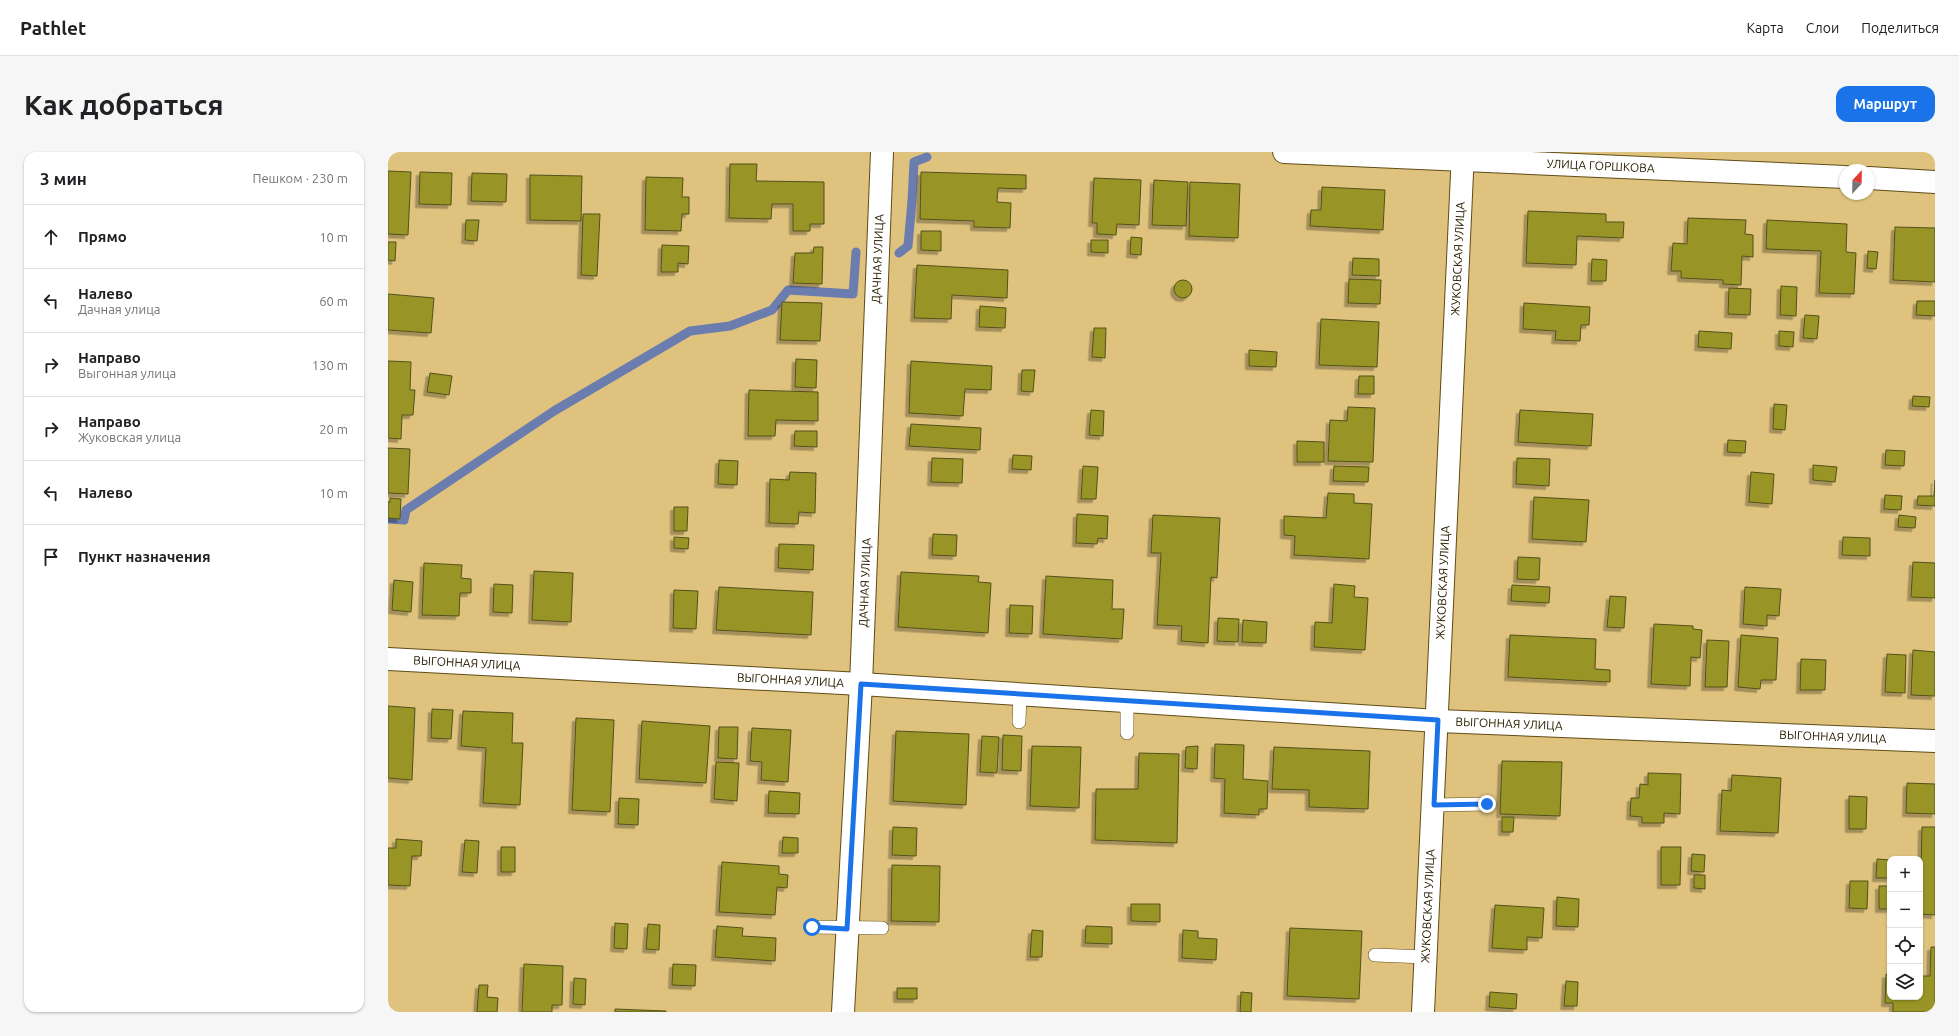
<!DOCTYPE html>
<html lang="ru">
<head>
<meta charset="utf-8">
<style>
	body { margin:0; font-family:Ubuntu,sans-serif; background:#f6f6f6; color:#202124 }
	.controls { position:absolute; right:12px; bottom:12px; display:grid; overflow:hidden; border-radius:8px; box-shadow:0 1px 3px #0004 }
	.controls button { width:36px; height:36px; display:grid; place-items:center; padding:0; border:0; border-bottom:1px solid #e0e0e0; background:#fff; color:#202124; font:20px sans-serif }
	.compass { position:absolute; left:1451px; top:12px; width:36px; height:36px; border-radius:50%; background:#fff; box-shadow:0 1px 3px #0004; rotate:22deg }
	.stop { position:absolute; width:12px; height:12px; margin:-9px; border:3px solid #1a73e8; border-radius:50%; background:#fff }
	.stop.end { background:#1a73e8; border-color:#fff; box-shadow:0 1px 4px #0008 }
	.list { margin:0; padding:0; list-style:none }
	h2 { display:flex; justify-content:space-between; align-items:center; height:52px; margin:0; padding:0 16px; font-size:17px }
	h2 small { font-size:13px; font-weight:400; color:#757577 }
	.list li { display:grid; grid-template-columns:26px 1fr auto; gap:12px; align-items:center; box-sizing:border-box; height:64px; padding:0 16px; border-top:1px solid #e0e0e0 }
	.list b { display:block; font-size:15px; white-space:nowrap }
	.list p { margin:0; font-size:13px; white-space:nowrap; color:#757577 }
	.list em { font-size:13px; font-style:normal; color:#757577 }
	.icon { flex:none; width:22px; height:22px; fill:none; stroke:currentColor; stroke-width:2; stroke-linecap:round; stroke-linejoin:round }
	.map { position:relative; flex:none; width:1547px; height:860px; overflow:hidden; border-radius:12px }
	header { display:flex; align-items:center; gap:24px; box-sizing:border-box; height:56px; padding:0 20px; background:#fff; border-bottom:1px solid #e0e0e0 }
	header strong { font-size:19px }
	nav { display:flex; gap:22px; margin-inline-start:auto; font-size:14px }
	.intro { display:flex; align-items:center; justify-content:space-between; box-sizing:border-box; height:96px; padding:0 24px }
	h1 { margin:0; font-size:28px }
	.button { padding:10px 18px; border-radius:12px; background:#1a73e8; color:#fff; font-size:14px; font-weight:700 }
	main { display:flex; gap:24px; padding:0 24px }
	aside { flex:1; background:#fff; border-radius:12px; box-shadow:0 1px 3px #0004 }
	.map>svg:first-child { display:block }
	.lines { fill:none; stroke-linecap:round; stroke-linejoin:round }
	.stream { stroke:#6b7daf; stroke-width:9 }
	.building { fill:#989527; stroke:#52511a; filter:url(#shadow) }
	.lane-casing { stroke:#604c16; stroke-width:14 }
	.street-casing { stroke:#604c16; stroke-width:24 }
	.lane { stroke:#fff; stroke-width:13 }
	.street { stroke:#fff; stroke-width:22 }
	.route { stroke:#1a73e8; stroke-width:5 }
	.labels { text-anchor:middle; stroke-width:3.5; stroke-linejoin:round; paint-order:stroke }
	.street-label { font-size:12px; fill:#2d2205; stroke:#dec27d }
</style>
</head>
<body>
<header>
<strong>Pathlet</strong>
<nav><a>Карта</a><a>Слои</a><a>Поделиться</a></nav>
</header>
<div class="intro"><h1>Как добраться</h1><a class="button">Маршрут</a></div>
<main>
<aside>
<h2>3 мин<small>Пешком · 230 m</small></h2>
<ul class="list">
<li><svg class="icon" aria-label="ahead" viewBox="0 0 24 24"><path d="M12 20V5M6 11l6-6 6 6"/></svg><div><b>Прямо</b></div><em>10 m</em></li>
<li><svg class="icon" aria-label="left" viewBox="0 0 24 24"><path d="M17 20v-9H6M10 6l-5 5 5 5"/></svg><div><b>Налево</b><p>Дачная улица</p></div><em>60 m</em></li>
<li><svg class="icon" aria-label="right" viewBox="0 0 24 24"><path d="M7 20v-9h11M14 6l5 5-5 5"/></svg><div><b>Направо</b><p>Выгонная улица</p></div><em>130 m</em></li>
<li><svg class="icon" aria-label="right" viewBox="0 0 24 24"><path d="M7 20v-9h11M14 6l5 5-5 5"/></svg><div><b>Направо</b><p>Жуковская улица</p></div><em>20 m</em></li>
<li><svg class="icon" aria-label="left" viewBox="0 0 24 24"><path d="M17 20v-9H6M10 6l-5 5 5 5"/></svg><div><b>Налево</b></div><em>10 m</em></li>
<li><svg class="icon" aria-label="arrive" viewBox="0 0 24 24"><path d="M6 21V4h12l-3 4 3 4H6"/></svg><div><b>Пункт назначения</b></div></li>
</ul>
</aside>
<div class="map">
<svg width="1547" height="860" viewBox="0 0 1547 860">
	<defs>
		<filter id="shadow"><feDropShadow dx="-3.5" dy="3.5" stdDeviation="0" flood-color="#0004"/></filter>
	</defs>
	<rect width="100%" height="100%" fill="#dec27d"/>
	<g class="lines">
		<path class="stream" d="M 511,101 L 520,94 L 524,49 L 526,10 L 539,5
			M 0,367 L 16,368 L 18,358 L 166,259 L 302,179 L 342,174 L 384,158 L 400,138 L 465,142 L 468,100"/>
	</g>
	<path class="building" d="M 342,12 L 369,12 L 368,29 L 436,30 L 436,72 L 422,72 L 422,79 L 405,79 L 405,52 L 384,52 L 383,67 L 341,66 Z
		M 0,19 L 23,20 L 20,83 L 0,82 Z
		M 32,20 L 64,21 L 63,53 L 31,52 Z
		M 533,20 L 638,23 L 638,37 L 610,36 L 609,50 L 623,51 L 622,76 L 586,75 L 586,69 L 532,67 Z
		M 84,21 L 119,22 L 118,50 L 83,49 Z
		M 142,23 L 194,24 L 193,69 L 142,68 Z
		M 258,25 L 295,26 L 294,45 L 301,45 L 301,62 L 294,62 L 293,79 L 257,78 Z
		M 706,26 L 753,28 L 751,73 L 729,72 L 728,83 L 709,82 L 709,71 L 704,71 Z
		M 766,28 L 800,30 L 798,74 L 764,73 Z
		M 802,30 L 852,32 L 850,86 L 801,84 Z
		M 934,35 L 997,38 L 995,78 L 922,74 L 923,58 L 933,58 Z
		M 1140,59 L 1218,62 L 1218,70 L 1236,70 L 1235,86 L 1189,84 L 1188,113 L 1138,111 Z
		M 195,62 L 212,62 L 209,124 L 193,123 Z
		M 1300,66 L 1358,68 L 1357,82 L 1365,83 L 1365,105 L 1354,104 L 1353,133 L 1335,132 L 1335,128 L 1293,126 L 1293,119 L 1283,119 L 1285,91 L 1299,92 Z
		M 78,68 L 91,68 L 89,89 L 77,88 Z
		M 1379,68 L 1459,72 L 1458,100 L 1468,101 L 1466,142 L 1431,141 L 1433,99 L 1378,97 Z
		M 1507,75 L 1547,76 L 1547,130 L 1505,128 Z
		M 533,79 L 553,79 L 553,99 L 533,98 Z
		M 743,85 L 754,86 L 753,103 L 742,102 Z
		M 703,88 L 720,88 L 720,101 L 703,100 Z
		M 0,90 L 8,90 L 7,109 L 0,108 Z
		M 274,93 L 301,94 L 300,112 L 290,111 L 290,120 L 273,120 Z
		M 426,95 L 435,95 L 434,132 L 405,131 L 407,101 L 425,101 Z
		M 1480,99 L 1490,100 L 1488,117 L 1479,116 Z
		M 965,106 L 991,107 L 991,124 L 964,123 Z
		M 1204,107 L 1219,108 L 1218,129 L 1203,129 Z
		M 529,113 L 620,118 L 619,146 L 564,143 L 563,167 L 526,166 Z
		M 961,127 L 993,128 L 992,152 L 960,151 Z
		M786 137a9 9 0 1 1 18 0a9 9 0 1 1-18 0Z
		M 1393,134 L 1409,135 L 1408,164 L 1392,163 Z
		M 1341,136 L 1363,137 L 1362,163 L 1340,162 Z
		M 0,142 L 46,146 L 43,181 L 0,178 Z
		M 1529,149 L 1547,149 L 1547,164 L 1528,163 Z
		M 394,150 L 434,151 L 432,189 L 392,188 Z
		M 1136,151 L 1202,155 L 1201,173 L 1193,173 L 1192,189 L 1167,188 L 1168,179 L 1135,177 Z
		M 592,154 L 618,156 L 617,176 L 591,175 Z
		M 1417,163 L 1431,164 L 1429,187 L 1415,186 Z
		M 933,167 L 991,170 L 989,215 L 931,213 Z
		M 706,176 L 718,176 L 717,206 L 704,205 Z
		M 1311,179 L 1344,181 L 1343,197 L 1310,195 Z
		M 1391,179 L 1406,180 L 1405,195 L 1391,194 Z
		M 861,198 L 889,200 L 888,215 L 861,214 Z
		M 408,207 L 429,208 L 428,236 L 407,235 Z
		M 0,209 L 23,210 L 22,238 L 27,238 L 25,263 L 14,263 L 13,287 L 0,286 Z
		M 523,209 L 604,214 L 603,238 L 577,237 L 575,264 L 521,261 Z
		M 634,218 L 647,218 L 645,240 L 633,239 Z
		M 42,221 L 64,224 L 61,243 L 39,240 Z
		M 971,224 L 986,224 L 986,242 L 970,242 Z
		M 361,238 L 430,240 L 430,269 L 388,268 L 387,284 L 360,284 Z
		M 1525,244 L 1542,245 L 1541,255 L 1524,254 Z
		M 1386,252 L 1399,253 L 1397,278 L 1385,277 Z
		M 960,255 L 987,256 L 985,310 L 940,309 L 942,268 L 959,269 Z
		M 703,258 L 716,259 L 715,284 L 701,283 Z
		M 1132,258 L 1205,262 L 1203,294 L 1130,290 Z
		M 523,272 L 593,276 L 592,298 L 521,294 Z
		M 407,279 L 429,279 L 429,295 L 406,294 Z
		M 1340,288 L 1358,289 L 1357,301 L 1339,300 Z
		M 909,289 L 936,290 L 936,310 L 909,310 Z
		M 0,296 L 22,297 L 20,342 L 0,341 Z
		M 1498,298 L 1517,299 L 1516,314 L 1497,313 Z
		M 625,303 L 644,304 L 643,318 L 624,317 Z
		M 544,306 L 575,307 L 574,331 L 543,330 Z
		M 1129,306 L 1162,307 L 1161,334 L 1128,332 Z
		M 331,308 L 350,309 L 349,333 L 330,332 Z
		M 1425,313 L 1449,315 L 1447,330 L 1425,328 Z
		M 695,314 L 710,315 L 708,347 L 693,347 Z
		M 946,314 L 981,315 L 980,330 L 945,329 Z
		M 402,320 L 428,321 L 427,361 L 411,360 L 410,372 L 381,371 L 382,327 L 401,328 Z
		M 1363,320 L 1386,322 L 1384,352 L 1361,350 Z
		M 1547,328 L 1547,354 L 1529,353 L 1530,344 L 1546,344 Z
		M 940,341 L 966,342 L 966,351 L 984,352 L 981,407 L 906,403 L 907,384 L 896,383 L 896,364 L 938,366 Z
		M 1497,343 L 1514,344 L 1513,358 L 1496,357 Z
		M 1146,345 L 1201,348 L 1198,390 L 1144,387 Z
		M 2,346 L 13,347 L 12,367 L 0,366 L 0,350 L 2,350 Z
		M 286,355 L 300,355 L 299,379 L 286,379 Z
		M 689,362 L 720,364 L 719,387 L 710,386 L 709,392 L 688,391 Z
		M 765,363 L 832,366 L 829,426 L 823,425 L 820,491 L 793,489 L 794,474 L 769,473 L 773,401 L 763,401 Z
		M 1511,363 L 1528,365 L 1527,376 L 1510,375 Z
		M 545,382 L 569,383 L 568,404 L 544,403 Z
		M 286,385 L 301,386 L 300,397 L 286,396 Z
		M 1455,385 L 1482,386 L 1482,404 L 1454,403 Z
		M 391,392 L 426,393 L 425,418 L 390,416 Z
		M 1130,405 L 1152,406 L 1151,428 L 1129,427 Z
		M 1525,410 L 1547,411 L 1547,446 L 1523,445 Z
		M 36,411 L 74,413 L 73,426 L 83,427 L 83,441 L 72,441 L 71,464 L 34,463 Z
		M 146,419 L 185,421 L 183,470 L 144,468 Z
		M 513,420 L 591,424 L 590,430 L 603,431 L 600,481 L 510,475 Z
		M 658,424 L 725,428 L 724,457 L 736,457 L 734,487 L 655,482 Z
		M 6,428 L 25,430 L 23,460 L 4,458 Z
		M 106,432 L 125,433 L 124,461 L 105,460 Z
		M 946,432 L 967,434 L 966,445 L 980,446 L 977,498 L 926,495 L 927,470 L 944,471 Z
		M 1124,433 L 1162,435 L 1161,451 L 1123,449 Z
		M 331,435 L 425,440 L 423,483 L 328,478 Z
		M 1357,435 L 1393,437 L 1391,464 L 1379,463 L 1379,474 L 1355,472 Z
		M 286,438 L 310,439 L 308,477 L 285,476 Z
		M 1222,444 L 1238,445 L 1236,476 L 1219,475 Z
		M 622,453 L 645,454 L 644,482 L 621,481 Z
		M 830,466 L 851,467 L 850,490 L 829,489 Z
		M 855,468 L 879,470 L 878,491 L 854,490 Z
		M 1266,472 L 1305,474 L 1305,477 L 1314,478 L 1312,506 L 1303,505 L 1302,534 L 1263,532 Z
		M 1122,483 L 1208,487 L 1207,517 L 1222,518 L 1222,530 L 1120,525 Z
		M 1353,483 L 1390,486 L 1388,528 L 1373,528 L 1372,537 L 1350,535 Z
		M 1319,488 L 1341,489 L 1339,535 L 1317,535 Z
		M 1525,498 L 1547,500 L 1547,544 L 1523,543 Z
		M 1499,502 L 1518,503 L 1517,541 L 1497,540 Z
		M 1413,507 L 1438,508 L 1437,538 L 1412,538 Z
		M 0,554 L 27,556 L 24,628 L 0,626 Z
		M 44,557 L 65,558 L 63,587 L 43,586 Z
		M 75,559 L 125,561 L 124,591 L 135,591 L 132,653 L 95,651 L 98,596 L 73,594 Z
		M 188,566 L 226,568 L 222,660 L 184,658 Z
		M 254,569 L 322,574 L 318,631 L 251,627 Z
		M 331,575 L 350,575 L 349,607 L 330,606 Z
		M 364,576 L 403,578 L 400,630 L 373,628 L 374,610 L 362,609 Z
		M 508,579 L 581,582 L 578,653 L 505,649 Z
		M 615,583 L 634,584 L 633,619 L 614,618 Z
		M 594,584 L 611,585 L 609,621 L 592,620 Z
		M 827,592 L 856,593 L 855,627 L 880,629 L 879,657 L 871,657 L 871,663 L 836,661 L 837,627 L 826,626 Z
		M 644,594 L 693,595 L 691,656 L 642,654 Z
		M 810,594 L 809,617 L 797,616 L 798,595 Z
		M 886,595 L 982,599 L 980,657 L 921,655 L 921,638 L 884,637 Z
		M 751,601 L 791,602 L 789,691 L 707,688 L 708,637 L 750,637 Z
		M 1114,609 L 1174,610 L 1172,664 L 1112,662 Z
		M 328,610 L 351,611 L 349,649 L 326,647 Z
		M 1260,621 L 1293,622 L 1292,662 L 1276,661 L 1276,671 L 1254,671 L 1254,665 L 1242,664 L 1243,646 L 1251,646 L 1252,632 L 1260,633 Z
		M 1344,623 L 1393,626 L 1390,681 L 1332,679 L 1334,638 L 1343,639 Z
		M 1519,631 L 1547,632 L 1547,662 L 1518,661 Z
		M 381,639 L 412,641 L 411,662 L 380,661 Z
		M 1461,644 L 1479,645 L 1478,677 L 1461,677 Z
		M 231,646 L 251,647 L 250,673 L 230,672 Z
		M 1114,665 L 1126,665 L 1125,680 L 1114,680 Z
		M 505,675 L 529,676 L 528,704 L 504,703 Z
		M 1534,675 L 1547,675 L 1547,763 L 1532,762 Z
		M 395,685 L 410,686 L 410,701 L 394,701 Z
		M 8,687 L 34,689 L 33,704 L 24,704 L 22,734 L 0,733 L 0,696 L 8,696 Z
		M 77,688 L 91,689 L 89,721 L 74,720 Z
		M 113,695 L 127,695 L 127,720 L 113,720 Z
		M 1273,695 L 1293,695 L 1292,733 L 1273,733 Z
		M 1304,702 L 1317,703 L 1316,720 L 1303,719 Z
		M 1489,707 L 1502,708 L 1502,726 L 1488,726 Z
		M 334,710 L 391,714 L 391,722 L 400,723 L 399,736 L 389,735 L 387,763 L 331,760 Z
		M 504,713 L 552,714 L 551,770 L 503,769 Z
		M 1306,723 L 1317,723 L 1317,737 L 1306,736 Z
		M 1462,729 L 1480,729 L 1479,757 L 1461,756 Z
		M 1491,734 L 1502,734 L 1502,757 L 1491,757 Z
		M 1169,745 L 1191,747 L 1190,775 L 1168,774 Z
		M 743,752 L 772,752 L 772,770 L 743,769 Z
		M 1107,753 L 1156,756 L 1154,786 L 1139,785 L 1139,798 L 1104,796 Z
		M 227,771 L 240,772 L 239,797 L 226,796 Z
		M 260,772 L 272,773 L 271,798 L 258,797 Z
		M 329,774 L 355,776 L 354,784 L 388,786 L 387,809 L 327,805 Z
		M 698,774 L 724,775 L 724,792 L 697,791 Z
		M 902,776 L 974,779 L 971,847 L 899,844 Z
		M 644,778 L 655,779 L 654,805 L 642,805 Z
		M 795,778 L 810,779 L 810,786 L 829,787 L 828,808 L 794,806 Z
		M 1543,795 L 1547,795 L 1547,860 L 1505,860 L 1505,851 L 1497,851 L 1498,822 L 1502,823 L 1502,845 L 1532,845 L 1532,824 L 1542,824 Z
		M 136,812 L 175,814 L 174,853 L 164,853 L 164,860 L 134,860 Z
		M 285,812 L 308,813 L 307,834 L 284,833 Z
		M 186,826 L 198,827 L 197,853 L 185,852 Z
		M 1178,829 L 1190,830 L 1189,854 L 1176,854 Z
		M 91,833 L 100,833 L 99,845 L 110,846 L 109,860 L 89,860 Z
		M 509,836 L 529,836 L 529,847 L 509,847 Z
		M 853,840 L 864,841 L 863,860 L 852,860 Z
		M 1102,840 L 1129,842 L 1128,857 L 1101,855 Z
		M 227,857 L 278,859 L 278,860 L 227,860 Z"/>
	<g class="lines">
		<g class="lane-casing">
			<path id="lane" d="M 631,570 L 632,542
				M 739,581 L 739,549
				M 1046,653 L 1099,652
				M 424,775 L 494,776
				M 987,803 L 1038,805"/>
		</g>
		<g class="street-casing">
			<g id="street">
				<path id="s1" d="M 896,0 L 1457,25"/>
				<path d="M 1481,26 L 1547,30"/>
				<path id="s2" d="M 0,507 L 473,532 L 1050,569 L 1547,589"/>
				<path id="s3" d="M 455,860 L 473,532 L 494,0"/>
				<path id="s4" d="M 1035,860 L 1075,0"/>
			</g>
		</g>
		<use href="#lane" class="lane"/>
		<use href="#street" class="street"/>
	</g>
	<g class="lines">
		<path class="route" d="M 424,775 L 459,777 L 473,532 L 1050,568 L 1046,653 L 1099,652"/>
	</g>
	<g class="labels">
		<g class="street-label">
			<text dy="4" stroke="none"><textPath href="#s1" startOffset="317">УЛИЦА ГОРШКОВА</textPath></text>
			<text dy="4" stroke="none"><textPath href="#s3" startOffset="754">ДАЧНАЯ УЛИЦА</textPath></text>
			<text dy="4" stroke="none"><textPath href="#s4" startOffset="754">ЖУКОВСКАЯ УЛИЦА</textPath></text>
			<text dy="4" stroke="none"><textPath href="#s3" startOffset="430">ДАЧНАЯ УЛИЦА</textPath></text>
			<text dy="4" stroke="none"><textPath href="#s4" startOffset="430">ЖУКОВСКАЯ УЛИЦА</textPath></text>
			<text dy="4" stroke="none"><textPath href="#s2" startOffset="79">ВЫГОННАЯ УЛИЦА</textPath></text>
			<text dy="4" stroke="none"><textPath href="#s2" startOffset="403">ВЫГОННАЯ УЛИЦА</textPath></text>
			<text dy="4" stroke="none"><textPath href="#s2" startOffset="1123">ВЫГОННАЯ УЛИЦА</textPath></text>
			<text dy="4" stroke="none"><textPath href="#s2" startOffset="1447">ВЫГОННАЯ УЛИЦА</textPath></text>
			<text dy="4" stroke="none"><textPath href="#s4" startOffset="106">ЖУКОВСКАЯ УЛИЦА</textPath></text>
		</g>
	</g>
</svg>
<div class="controls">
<button>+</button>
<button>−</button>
<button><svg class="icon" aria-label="locate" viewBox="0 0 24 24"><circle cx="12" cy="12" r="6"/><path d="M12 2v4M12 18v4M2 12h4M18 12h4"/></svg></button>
<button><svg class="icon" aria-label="layers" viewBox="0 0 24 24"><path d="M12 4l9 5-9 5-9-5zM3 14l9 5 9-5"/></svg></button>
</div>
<svg class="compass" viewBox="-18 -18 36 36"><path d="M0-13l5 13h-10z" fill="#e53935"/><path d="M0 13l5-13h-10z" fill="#757577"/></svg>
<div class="stop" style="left:424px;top:775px"></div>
<div class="stop end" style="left:1099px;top:652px"></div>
</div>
</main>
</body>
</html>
